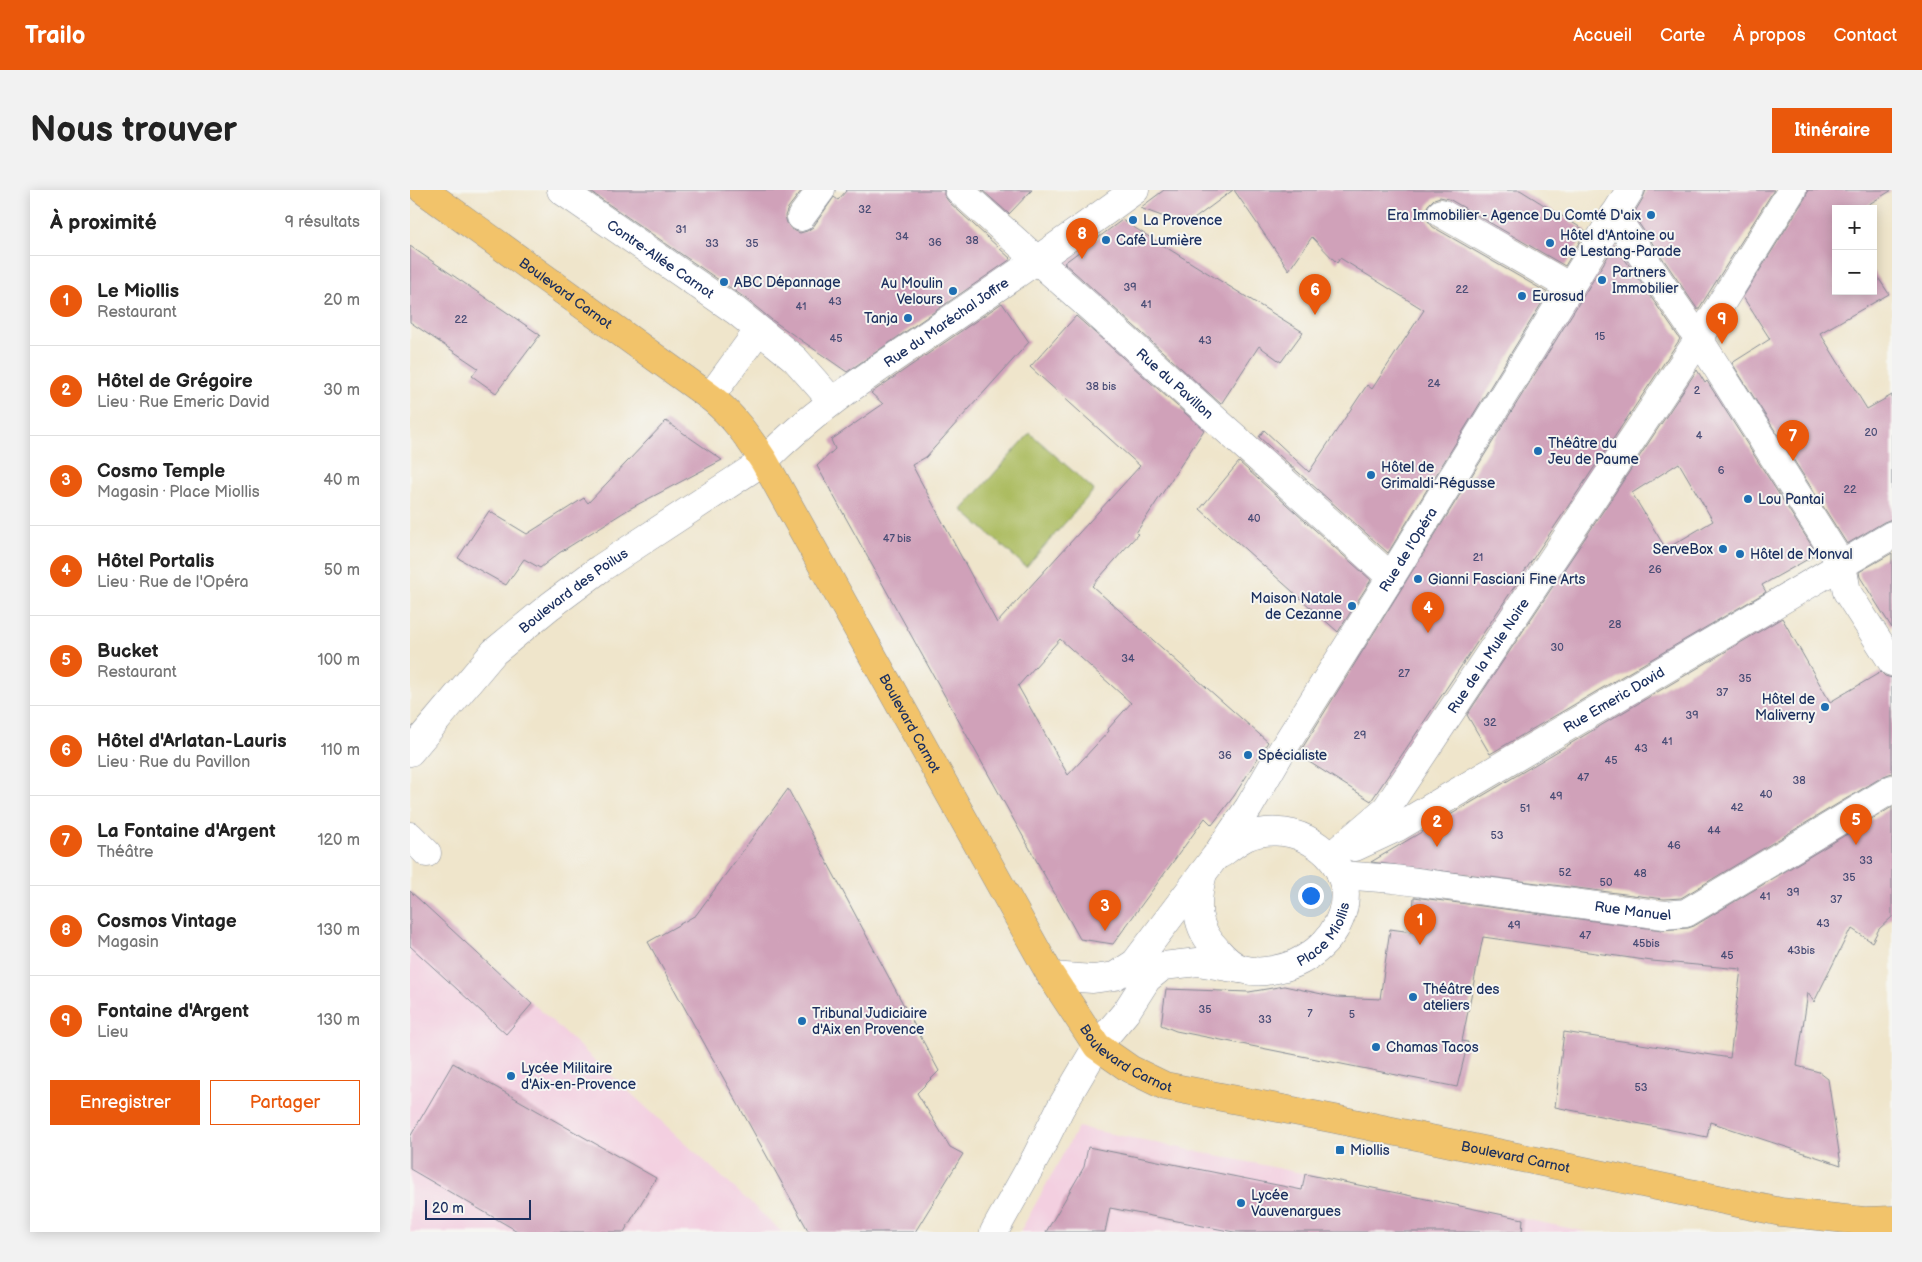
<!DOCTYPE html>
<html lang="fr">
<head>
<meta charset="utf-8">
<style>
	body { margin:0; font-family:"Balsamiq Sans",sans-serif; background:#f2f2f2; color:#222 }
	.controls { position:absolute; right:15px; top:15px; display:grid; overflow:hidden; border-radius:0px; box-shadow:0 2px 12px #0003 }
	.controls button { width:45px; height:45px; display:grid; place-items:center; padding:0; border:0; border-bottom:1px solid #e0e0e0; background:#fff; color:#222; font:25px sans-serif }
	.scale { position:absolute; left:15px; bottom:12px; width:106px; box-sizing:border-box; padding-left:5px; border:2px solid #1b2f5e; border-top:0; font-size:14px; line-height:18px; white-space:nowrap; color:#1b2f5e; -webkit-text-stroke:4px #f6f6f2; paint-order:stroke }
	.you { position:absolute; left:900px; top:705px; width:18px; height:18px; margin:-12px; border:4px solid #fff; border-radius:50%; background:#1a73e8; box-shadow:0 0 0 8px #1a73e833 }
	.badge { display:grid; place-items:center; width:32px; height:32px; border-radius:50%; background:#ea580c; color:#fff; font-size:16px; font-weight:700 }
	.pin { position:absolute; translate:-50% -41px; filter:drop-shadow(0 1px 2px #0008) }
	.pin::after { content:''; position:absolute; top:26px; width:18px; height:15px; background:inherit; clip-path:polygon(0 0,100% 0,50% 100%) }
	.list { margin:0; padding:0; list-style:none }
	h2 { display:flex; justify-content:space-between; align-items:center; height:65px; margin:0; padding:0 20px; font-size:21px }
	h2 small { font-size:16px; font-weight:400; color:#767676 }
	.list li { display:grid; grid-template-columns:32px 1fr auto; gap:15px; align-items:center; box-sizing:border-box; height:90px; padding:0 20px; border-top:1px solid #e0e0e0 }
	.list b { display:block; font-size:19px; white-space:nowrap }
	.list p { margin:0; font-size:16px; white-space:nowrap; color:#767676 }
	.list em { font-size:16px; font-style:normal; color:#767676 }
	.actions { display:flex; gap:10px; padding:15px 20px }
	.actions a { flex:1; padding:11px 0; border:1px solid #ea580c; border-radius:0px; text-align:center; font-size:18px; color:#ea580c }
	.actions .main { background:#ea580c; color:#fff }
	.map { position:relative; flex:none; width:1482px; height:1042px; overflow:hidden; border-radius:0px }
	header { display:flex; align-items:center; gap:30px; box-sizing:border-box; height:70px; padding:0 25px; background:#ea580c; color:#fff }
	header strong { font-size:24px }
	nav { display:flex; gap:28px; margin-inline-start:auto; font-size:18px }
	.intro { display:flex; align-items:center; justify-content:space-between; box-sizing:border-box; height:120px; padding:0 30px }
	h1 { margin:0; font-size:35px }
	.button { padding:12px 22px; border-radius:0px; background:#ea580c; color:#fff; font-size:18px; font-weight:700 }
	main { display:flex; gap:30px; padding:0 30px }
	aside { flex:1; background:#fff; border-radius:0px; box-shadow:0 2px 12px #0003 }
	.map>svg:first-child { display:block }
	.built { fill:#f3cfe0 }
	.green { fill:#abbb5e; stroke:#63755e }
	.building { fill:#d0a1b9; fill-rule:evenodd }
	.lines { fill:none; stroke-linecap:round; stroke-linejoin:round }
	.minor-casing { stroke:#858a94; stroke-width:29 }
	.major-casing { stroke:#858a94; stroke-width:29 }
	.minor { stroke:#fff; stroke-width:28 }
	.major { stroke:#f2c36a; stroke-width:28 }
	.poi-dot { fill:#1f6fb2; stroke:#f6f6f2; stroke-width:2 }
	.labels { text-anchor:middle; stroke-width:4; stroke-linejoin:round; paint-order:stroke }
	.number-label { font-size:11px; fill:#484c75 }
	.poi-label { font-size:14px; fill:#1b2f5e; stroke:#f6f6f2; text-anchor:start }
	.street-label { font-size:14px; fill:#1b2f5e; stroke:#f6f6f2 }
</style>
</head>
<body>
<header>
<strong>Trailo</strong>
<nav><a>Accueil</a><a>Carte</a><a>À propos</a><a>Contact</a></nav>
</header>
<div class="intro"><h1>Nous trouver</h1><a class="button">Itinéraire</a></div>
<main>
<aside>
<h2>À proximité<small>9 résultats</small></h2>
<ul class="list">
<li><span class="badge">1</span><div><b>Le Miollis</b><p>Restaurant</p></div><em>20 m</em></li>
<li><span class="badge">2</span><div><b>Hôtel de Grégoire</b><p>Lieu · Rue Emeric David</p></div><em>30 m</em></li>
<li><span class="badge">3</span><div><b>Cosmo Temple</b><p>Magasin · Place Miollis</p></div><em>40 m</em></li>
<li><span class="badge">4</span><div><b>Hôtel Portalis</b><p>Lieu · Rue de l'Opéra</p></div><em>50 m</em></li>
<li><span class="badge">5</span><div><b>Bucket</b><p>Restaurant</p></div><em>100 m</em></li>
<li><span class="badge">6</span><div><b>Hôtel d'Arlatan-Lauris</b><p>Lieu · Rue du Pavillon</p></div><em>110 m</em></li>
<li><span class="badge">7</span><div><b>La Fontaine d'Argent</b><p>Théâtre</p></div><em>120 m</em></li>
<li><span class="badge">8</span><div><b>Cosmos Vintage</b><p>Magasin</p></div><em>130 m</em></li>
<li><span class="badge">9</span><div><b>Fontaine d'Argent</b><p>Lieu</p></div><em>130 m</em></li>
</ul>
<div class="actions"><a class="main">Enregistrer</a><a>Partager</a></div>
</aside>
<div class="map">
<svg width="1482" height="1042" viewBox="0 0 1482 1042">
	<rect width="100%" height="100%" fill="#f6f6f2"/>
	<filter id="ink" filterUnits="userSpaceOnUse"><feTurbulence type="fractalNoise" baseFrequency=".02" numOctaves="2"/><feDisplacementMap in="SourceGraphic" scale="10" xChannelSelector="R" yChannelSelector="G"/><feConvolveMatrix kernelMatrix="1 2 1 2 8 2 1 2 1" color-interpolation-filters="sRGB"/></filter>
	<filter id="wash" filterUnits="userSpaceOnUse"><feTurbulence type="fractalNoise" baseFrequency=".0096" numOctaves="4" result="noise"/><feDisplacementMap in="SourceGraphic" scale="20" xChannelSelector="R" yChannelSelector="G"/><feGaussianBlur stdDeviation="1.12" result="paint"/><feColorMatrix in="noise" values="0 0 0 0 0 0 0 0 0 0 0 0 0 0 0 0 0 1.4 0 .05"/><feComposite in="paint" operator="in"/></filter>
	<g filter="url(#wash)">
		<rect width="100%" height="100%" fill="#efe5cb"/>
		<path class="built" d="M 0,701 L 93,786 L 372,1042 L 0,1042 Z
			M 668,937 L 1178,1042 L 610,1042 Z"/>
		<path class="green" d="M 620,243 L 684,300 L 616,377 L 552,320 Z"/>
		<g id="blocks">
			<path class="building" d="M 178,0 L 392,0 L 378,18 L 375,26 L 377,33 L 381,39 L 390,43 L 397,41 L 403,37 L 424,7 L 428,10 L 437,0 L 534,0 L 534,5 L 539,12 L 601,69 L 437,182 L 362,130 L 335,108 Z
				M 572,0 L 622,0 L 599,24 Z
				M 754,0 L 823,0 L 776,35 L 730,18 Z
				M 824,0 L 1110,0 L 1176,41 L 1155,76 L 1039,9 L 1030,7 L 1024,9 L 1018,15 L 1015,24 L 1018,31 L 1023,37 L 1138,103 L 978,363 L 849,247 L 854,240 L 899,282 L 957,195 L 962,199 L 1014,120 L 930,68 L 927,73 L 902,47 L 879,80 Z
				M 1236,0 L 1364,0 L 1288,120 L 1223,25 L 1233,8 Z
				M 1398,0 L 1482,0 L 1451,19 L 1426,19 L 1426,101 L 1463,101 L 1463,80 L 1479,104 L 1410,143 L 1457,219 L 1482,205 L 1482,329 L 1474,332 L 1437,354 L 1322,173 L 1360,149 L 1333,107 L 1395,8 Z
				M 712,30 L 893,142 L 871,172 L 849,156 L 811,214 L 654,73 Z
				M 1205,55 L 1270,149 L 961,611 L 888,565 Z
				M 0,56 L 130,145 L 86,203 L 62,186 L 68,178 L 0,132 Z
				M 592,113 L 619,152 L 516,267 L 502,275 L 587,433 L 730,276 L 620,177 L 666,126 L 794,240 L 726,343 L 728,344 L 682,396 L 858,552 L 824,606 L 802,635 L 795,628 L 703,754 L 670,749 L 407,276 L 425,259 L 421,250 L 473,214 L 461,203 ZM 650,449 L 721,513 L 698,539 L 699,541 L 658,585 L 608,496 Z
				M 1287,180 L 1295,193 L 1297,191 L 1407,364 L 1352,395 L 1356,402 L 1080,564 L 1057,525 ZM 1269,273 L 1303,331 L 1256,359 L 1222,303 Z
				M 256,231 L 312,270 L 219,319 L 149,363 L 130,378 L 114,369 L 96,395 L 48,368 L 79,321 L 117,344 L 174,308 L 178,313 Z
				M 829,272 L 961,390 L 928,442 L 790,319 Z
				M 1482,363 L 1482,438 L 1450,387 L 1449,382 Z
				M 1372,428 L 1420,512 L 1471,482 L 1475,486 L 1482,488 L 1482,583 L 1474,586 L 1271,708 L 1254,709 L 961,672 Z
				M 378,599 L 529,881 L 507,903 L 540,957 L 553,964 L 505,1042 L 399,1042 L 238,752 L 286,725 Z
				M 1482,617 L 1482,727 L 1469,739 L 1462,752 L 1442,739 L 1440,743 L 1439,742 L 1404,812 L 1398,803 L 1387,876 L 1409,882 L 1418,889 L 1431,975 L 1300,932 L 1297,947 L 1145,917 L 1154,842 L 1320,868 L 1331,779 L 1242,771 L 1073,747 L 1052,851 L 1058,852 L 1047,897 L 766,841 L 751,835 L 756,799 L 839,802 L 874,796 L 926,807 L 970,809 L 980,739 L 1002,742 L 1004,707 L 1252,740 L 1278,738 L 1284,736 Z
				M 0,701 L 122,814 L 96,844 L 0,756 Z
				M 43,873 L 246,988 L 214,1042 L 109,1042 L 0,979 L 0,947 Z
				M 678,957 L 892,1000 L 895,984 L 1113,1029 L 1112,1042 L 824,1042 L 700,1018 L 695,1042 L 636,1042 L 674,977 Z"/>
		</g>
	</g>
	<g filter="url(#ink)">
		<use href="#blocks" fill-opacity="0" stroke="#858a94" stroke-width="1"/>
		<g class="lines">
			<g class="minor-casing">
				<g id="minor">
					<path id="s1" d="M 151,0 L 326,121 L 385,169 L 422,211"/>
					<path id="s2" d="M 549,0 L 981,387"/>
					<path d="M 1031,23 L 1160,97"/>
					<path d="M 1204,25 L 1289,149 L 1432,375 L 1437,402 L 1482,472"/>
					<path d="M 391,27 L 411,0"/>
					<path d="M 300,207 L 348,141"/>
					<path id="s3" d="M 0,562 L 84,462 L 140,416 L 191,378 L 354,271 C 407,217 470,178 532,135 C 597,91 662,46 725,0"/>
					<path d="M 0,646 L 17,663"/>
					<path id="s4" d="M 945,657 L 988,637 L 1482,345"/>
					<path id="s5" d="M 920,667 L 976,619 L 1289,149 L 1382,0"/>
					<path id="s6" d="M 793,683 C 785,714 784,737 808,761 C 814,768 823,776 832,779 C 842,782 852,782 862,780 C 930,770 968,686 896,649 C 879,640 854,639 836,647 C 828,651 819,658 811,664"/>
					<path id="s7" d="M 931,685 L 984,689 L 1254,725 L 1276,723 L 1482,599"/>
					<path id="s8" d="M 641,786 L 683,789 L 705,786 L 725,773 L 805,667 L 839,617 L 871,562 L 981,387 L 1220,0"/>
					<path d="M 584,1042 L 626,967 L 650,919 L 687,856 L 716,822 L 737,789 L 753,776 L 788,772 L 829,779"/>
				</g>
			</g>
			<g class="major-casing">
				<g id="major">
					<path id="s9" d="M 13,0 L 300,207 C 323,225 338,247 354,271 L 641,786 L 687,856 L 720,879 L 755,896 L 925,929 L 1371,1022 L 1454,1031 L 1482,1030"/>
				</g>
			</g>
			<use href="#minor" class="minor"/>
			<use href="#major" class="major"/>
		</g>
	</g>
	<g class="poi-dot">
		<circle cx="1241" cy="25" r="5"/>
		<circle cx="723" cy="30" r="5"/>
		<circle cx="696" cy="50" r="5"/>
		<circle cx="1140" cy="53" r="5"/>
		<circle cx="1192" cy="90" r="5"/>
		<circle cx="314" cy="92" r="5"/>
		<circle cx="543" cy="101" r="5"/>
		<circle cx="1112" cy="106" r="5"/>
		<circle cx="498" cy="128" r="5"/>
		<circle cx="1128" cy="261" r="5"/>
		<circle cx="961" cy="285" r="5"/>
		<circle cx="1338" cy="309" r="5"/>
		<circle cx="1313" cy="359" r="5"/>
		<circle cx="1330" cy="364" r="5"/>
		<circle cx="1008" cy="389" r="5"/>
		<circle cx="942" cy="416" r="5"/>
		<circle cx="1415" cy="517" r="5"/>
		<circle cx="838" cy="565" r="5"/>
		<circle cx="1003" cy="807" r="5"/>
		<circle cx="392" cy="831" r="5"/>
		<circle cx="966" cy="857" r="5"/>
		<circle cx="101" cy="886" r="5"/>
		<rect x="925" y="955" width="10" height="10" rx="2.5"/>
		<circle cx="831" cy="1013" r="5"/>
	</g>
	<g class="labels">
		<g class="number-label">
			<text x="455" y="23">32</text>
			<text x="271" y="43">31</text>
			<text x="492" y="50">34</text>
			<text x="562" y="54">38</text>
			<text x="525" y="56">36</text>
			<text x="302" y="57">33</text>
			<text x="342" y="57">35</text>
			<text x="720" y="101">39</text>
			<text x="1052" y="103">22</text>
			<text x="425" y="115">43</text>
			<text x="736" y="118">41</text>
			<text x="391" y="120">41</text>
			<text x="51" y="133">22</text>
			<text x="1190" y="150">15</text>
			<text x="426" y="152">45</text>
			<text x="795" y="154">43</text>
			<text x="1024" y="197">24</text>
			<text x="691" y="200">38 bis</text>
			<text x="1287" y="204">2</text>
			<text x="1461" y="246">20</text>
			<text x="1289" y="249">4</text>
			<text x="1311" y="284">6</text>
			<text x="1440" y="303">22</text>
			<text x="844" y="332">40</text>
			<text x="487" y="352">47 bis</text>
			<text x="1068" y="371">21</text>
			<text x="1245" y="383">26</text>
			<text x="1205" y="438">28</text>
			<text x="1147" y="461">30</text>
			<text x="718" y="472">34</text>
			<text x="994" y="487">27</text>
			<text x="1335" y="492">35</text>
			<text x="1312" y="506">37</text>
			<text x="1282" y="529">39</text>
			<text x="1080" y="536">32</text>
			<text x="950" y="549">29</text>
			<text x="1257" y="555">41</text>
			<text x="1231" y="562">43</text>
			<text x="815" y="569">36</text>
			<text x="1201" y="574">45</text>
			<text x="1173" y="591">47</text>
			<text x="1389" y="594">38</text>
			<text x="1356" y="608">40</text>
			<text x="1146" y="610">49</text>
			<text x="1327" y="621">42</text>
			<text x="1115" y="622">51</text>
			<text x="1304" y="644">44</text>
			<text x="1087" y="649">53</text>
			<text x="1264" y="659">46</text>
			<text x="1456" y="674">33</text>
			<text x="1155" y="686">52</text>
			<text x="1230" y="687">48</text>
			<text x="1439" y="691">35</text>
			<text x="1196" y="696">50</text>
			<text x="1383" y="706">39</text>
			<text x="1355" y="710">41</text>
			<text x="1426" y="713">37</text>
			<text x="1413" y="737">43</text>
			<text x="1104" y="739">49</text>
			<text x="1175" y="749">47</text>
			<text x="1236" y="757">45bis</text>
			<text x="1391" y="764">43bis</text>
			<text x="1317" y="769">45</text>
			<text x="795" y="823">35</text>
			<text x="900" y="827">7</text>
			<text x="942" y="828">5</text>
			<text x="855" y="833">33</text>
			<text x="1231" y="901">53</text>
		</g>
		<g class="poi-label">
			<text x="1231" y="30" text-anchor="end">Era Immobilier - Agence Du Comté D'aix</text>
			<text x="733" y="35">La Provence</text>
			<text x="1150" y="50">Hôtel d'Antoine ou<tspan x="1150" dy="16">de Lestang-Parade</tspan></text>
			<text x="706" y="55">Café Lumière</text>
			<text x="1202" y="87">Partners<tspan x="1202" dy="16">Immobilier</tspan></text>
			<text x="324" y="97">ABC Dépannage</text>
			<text x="533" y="98" text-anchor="end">Au Moulin<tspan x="533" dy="16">Velours</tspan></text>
			<text x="1122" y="111">Eurosud</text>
			<text x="488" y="133" text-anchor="end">Tanja</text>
			<text x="1138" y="258">Théâtre du<tspan x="1138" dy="16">Jeu de Paume</tspan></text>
			<text x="971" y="282">Hôtel de<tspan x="971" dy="16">Grimaldi-Régusse</tspan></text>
			<text x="1348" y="314">Lou Pantai</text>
			<text x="1303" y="364" text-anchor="end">ServeBox</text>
			<text x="1340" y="369">Hôtel de Monval</text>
			<text x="1018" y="394">Gianni Fasciani Fine Arts</text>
			<text x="932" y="413" text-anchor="end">Maison Natale<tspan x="932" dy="16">de Cezanne</tspan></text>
			<text x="1405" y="514" text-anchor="end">Hôtel de<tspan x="1405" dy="16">Maliverny</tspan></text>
			<text x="848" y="570">Spécialiste</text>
			<text x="1013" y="804">Théâtre des<tspan x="1013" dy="16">ateliers</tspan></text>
			<text x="402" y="828">Tribunal Judiciaire<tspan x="402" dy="16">d'Aix en Provence</tspan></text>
			<text x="976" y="862">Chamas Tacos</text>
			<text x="111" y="883">Lycée Militaire<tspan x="111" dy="16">d'Aix-en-Provence</tspan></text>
			<text x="940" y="965">Miollis</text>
			<text x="841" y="1010">Lycée<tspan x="841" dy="16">Vauvenargues</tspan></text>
		</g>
		<g class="street-label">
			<text dy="5" stroke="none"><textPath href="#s1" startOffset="121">Contre-Allée Carnot</textPath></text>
			<text dy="5" stroke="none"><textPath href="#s9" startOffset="176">Boulevard Carnot</textPath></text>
			<text dy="5" stroke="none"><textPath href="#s3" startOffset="691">Rue du Maréchal Joffre</textPath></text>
			<text dy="5" stroke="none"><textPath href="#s2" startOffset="290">Rue du Pavillon</textPath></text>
			<text dy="5" stroke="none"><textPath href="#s8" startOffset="584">Rue de l'Opéra</textPath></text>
			<text dy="5" stroke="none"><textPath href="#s3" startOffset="231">Boulevard des Poilus</textPath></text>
			<text dy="5" stroke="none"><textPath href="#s5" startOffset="258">Rue de la Mule Noire</textPath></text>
			<text dy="5" stroke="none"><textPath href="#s4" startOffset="298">Rue Emeric David</textPath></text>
			<text dy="5" stroke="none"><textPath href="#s9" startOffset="738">Boulevard Carnot</textPath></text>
			<text dy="5" stroke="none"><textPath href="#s7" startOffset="294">Rue Manuel</textPath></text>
			<text dy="5" stroke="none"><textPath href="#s6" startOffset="211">Place Miollis</textPath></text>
			<text dy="5" stroke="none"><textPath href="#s9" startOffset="1142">Boulevard Carnot</textPath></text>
			<text dy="5" stroke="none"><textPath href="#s9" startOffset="1548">Boulevard Carnot</textPath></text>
		</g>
	</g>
</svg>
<div class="controls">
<button>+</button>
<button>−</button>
</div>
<div class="scale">20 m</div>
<div class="you"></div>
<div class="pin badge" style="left:1010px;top:755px">1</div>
<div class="pin badge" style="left:1027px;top:657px">2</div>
<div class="pin badge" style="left:695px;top:741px">3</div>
<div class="pin badge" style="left:1018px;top:443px">4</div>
<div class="pin badge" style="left:1446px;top:655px">5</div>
<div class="pin badge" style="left:905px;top:125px">6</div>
<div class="pin badge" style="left:1383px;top:271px">7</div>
<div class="pin badge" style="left:672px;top:69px">8</div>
<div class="pin badge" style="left:1312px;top:154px">9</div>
</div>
</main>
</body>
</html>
